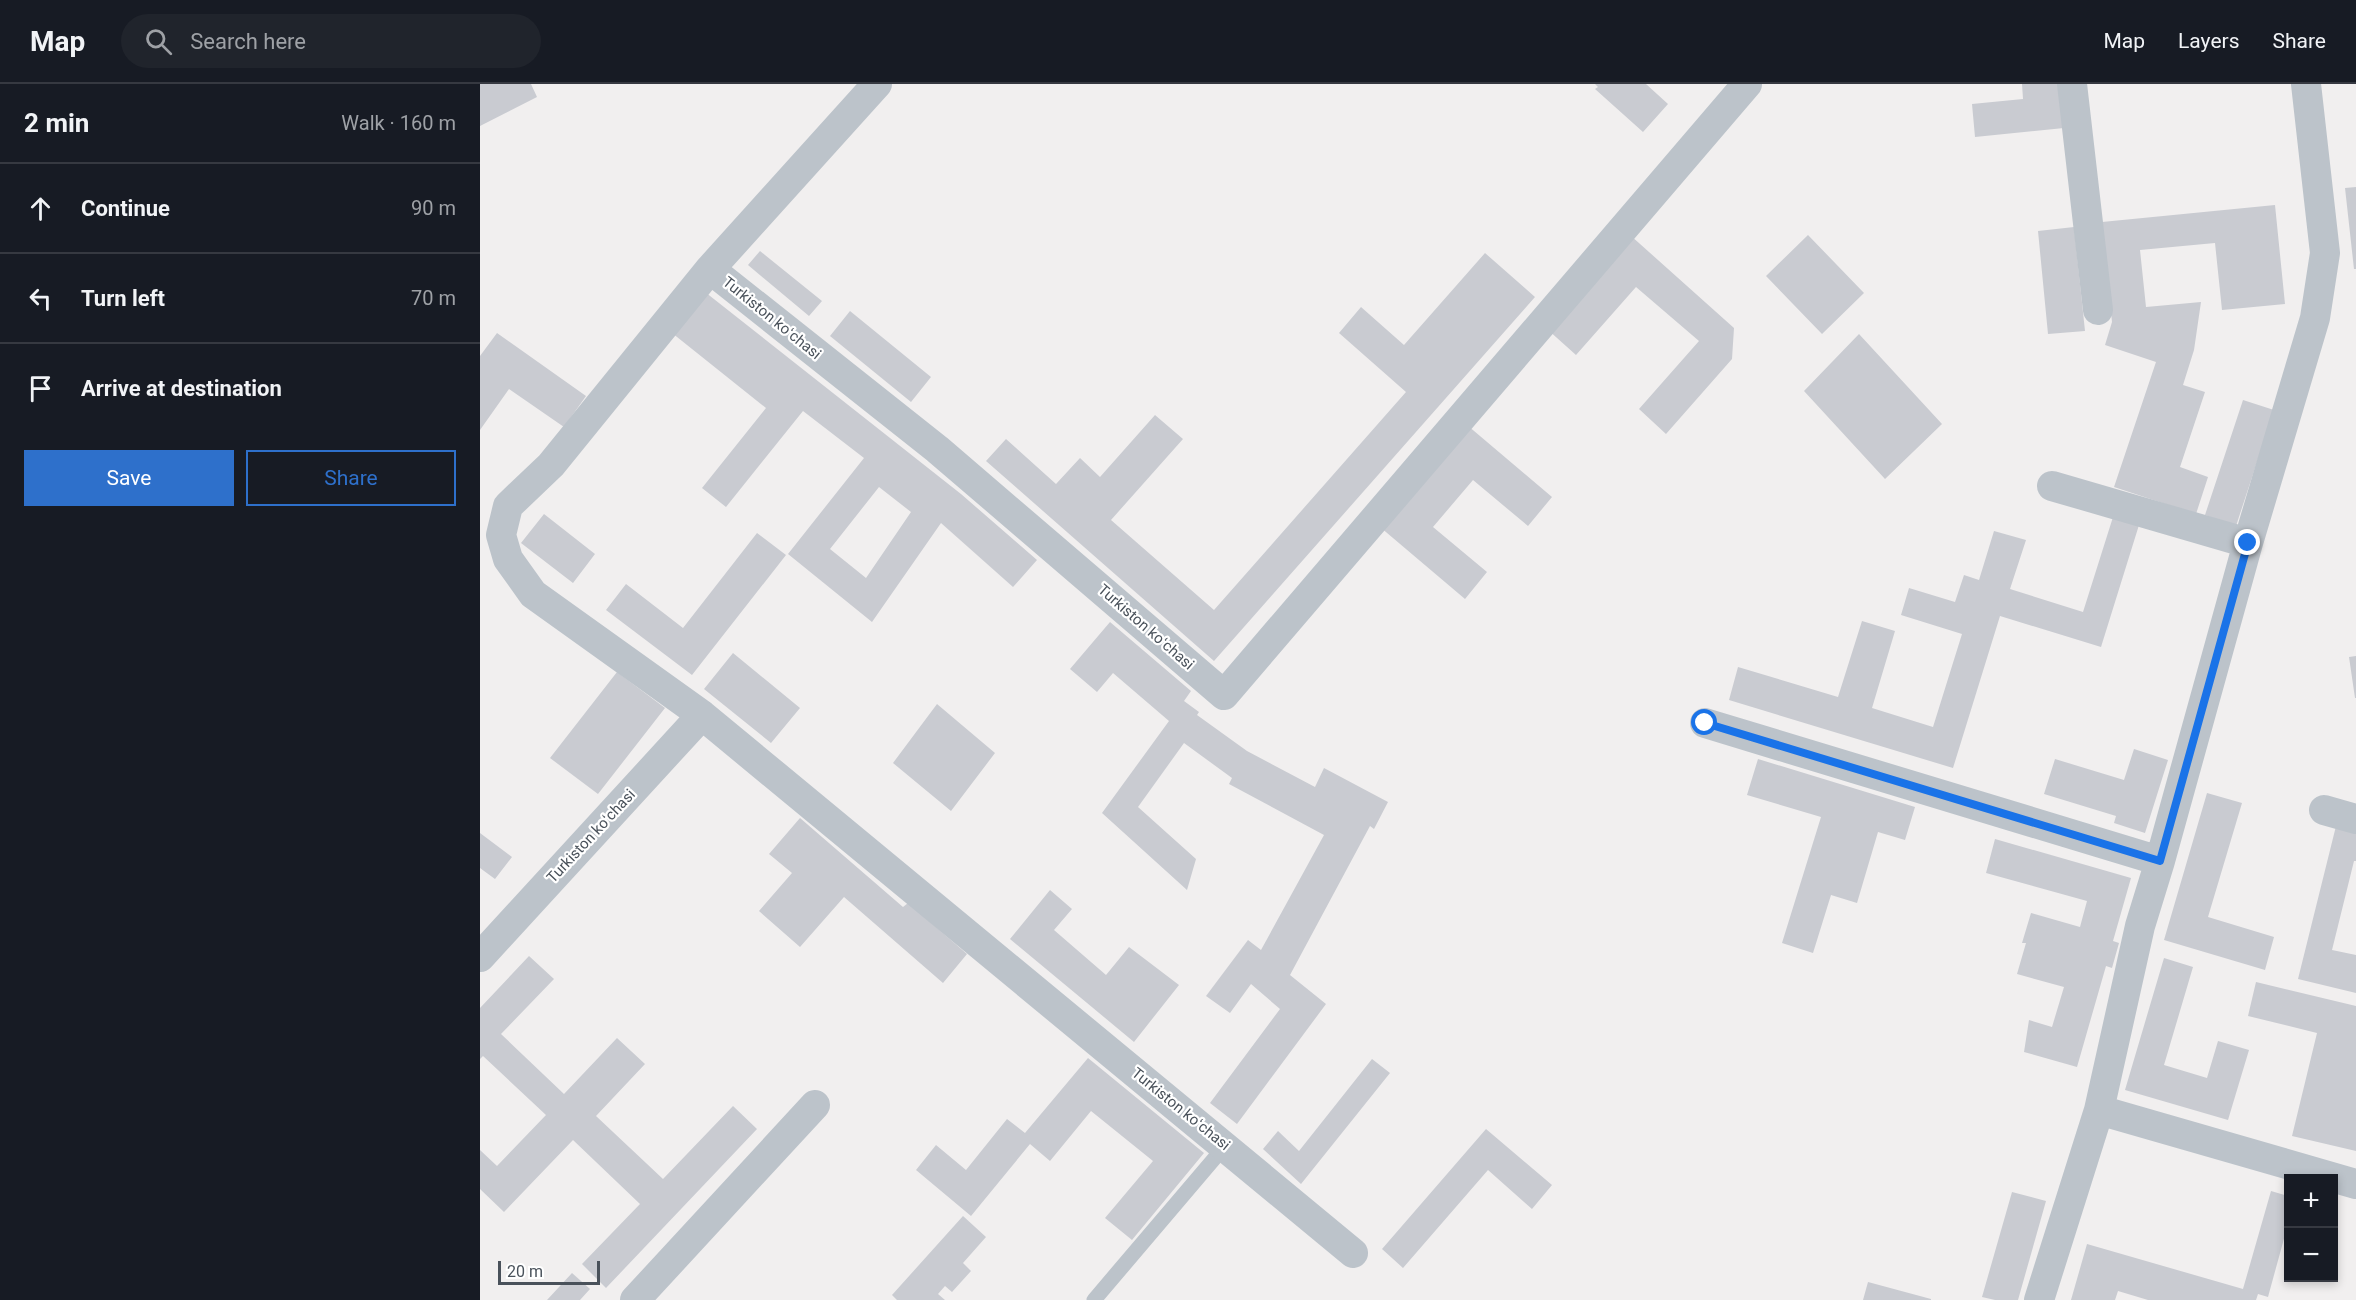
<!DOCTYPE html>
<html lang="en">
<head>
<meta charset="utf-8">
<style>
	body { margin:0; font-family:Roboto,sans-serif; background:#20242c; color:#f1f3f6 }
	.controls { position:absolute; right:18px; bottom:18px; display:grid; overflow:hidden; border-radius:0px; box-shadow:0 3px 9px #0003 }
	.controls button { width:54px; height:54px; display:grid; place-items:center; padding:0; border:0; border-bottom:2px solid #363941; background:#171b24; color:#f1f3f6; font:30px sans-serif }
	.scale { position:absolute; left:18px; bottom:15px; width:102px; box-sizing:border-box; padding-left:6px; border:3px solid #49515a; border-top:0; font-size:16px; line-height:21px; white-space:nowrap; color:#49515a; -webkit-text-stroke:4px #fff; paint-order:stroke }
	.stop { position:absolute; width:18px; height:18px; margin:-14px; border:4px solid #1a73e8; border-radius:50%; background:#fff }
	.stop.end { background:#1a73e8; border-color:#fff; box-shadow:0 2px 6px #0008 }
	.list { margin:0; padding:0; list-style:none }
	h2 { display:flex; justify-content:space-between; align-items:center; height:78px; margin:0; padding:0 24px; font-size:26px }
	h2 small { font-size:20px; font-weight:400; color:#9ea1a6 }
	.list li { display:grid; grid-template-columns:39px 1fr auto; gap:18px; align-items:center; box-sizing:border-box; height:90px; padding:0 24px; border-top:2px solid #363941 }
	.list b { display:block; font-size:22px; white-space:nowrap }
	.list em { font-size:20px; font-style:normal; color:#9ea1a6 }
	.actions { display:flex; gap:12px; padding:18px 24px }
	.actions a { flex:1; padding:14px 0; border:2px solid #2e70cb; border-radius:0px; text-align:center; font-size:21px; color:#2e70cb }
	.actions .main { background:#2e70cb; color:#fff }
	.icon { flex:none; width:33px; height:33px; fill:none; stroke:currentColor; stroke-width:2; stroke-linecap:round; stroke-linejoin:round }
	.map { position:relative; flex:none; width:1876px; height:1216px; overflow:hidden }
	header { display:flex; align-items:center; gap:36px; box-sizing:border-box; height:84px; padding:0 30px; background:#171b24; border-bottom:2px solid #363941 }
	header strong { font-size:28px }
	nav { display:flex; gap:33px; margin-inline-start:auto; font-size:21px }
	.search { width:420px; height:54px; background:#20242c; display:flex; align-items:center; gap:15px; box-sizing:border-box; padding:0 21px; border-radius:33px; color:#9ea1a6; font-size:22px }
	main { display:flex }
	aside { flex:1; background:#171b24 }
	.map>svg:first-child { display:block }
	.building { fill:#c9cbd1; fill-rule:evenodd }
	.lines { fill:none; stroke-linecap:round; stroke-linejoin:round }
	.lane { stroke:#bcc3ca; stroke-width:15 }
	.street { stroke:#bcc3ca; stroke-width:30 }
	.route { stroke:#1a73e8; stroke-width:8 }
	.labels { text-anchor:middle; stroke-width:4.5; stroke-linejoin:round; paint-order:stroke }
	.street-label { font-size:15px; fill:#49515a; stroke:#fff }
</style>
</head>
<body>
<header>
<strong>Map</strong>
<div class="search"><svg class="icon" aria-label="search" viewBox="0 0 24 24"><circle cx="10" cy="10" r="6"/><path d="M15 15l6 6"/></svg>Search here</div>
<nav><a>Map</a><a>Layers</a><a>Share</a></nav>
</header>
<main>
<aside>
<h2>2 min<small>Walk · 160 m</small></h2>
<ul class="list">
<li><svg class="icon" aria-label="ahead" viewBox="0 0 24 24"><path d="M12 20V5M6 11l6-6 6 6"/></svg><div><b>Continue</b></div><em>90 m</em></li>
<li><svg class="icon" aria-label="left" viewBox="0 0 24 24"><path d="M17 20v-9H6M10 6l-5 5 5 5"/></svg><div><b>Turn left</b></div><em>70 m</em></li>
<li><svg class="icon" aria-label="arrive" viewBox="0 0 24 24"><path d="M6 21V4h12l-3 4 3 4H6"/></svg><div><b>Arrive at destination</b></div></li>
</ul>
<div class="actions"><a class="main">Save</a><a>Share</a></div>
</aside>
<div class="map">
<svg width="1876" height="1216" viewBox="0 0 1876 1216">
	<rect width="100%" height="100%" fill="#f1efef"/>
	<path class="building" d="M 0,0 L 51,0 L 57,13 L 0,42 Z
		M 1115,0 L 1166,0 L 1188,20 L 1163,48 L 1115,5 L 1118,3 Z
		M 1542,0 L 1579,0 L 1584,44 L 1495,53 L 1492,20 L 1543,15 Z
		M 1876,103 L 1876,185 L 1874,185 L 1865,104 Z
		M 1795,121 L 1805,220 L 1742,226 L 1735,159 L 1660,166 L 1666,223 L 1721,218 L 1714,266 L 1703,301 L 1725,308 L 1700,383 L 1728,393 L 1716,430 L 1634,403 L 1676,278 L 1625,261 L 1632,238 L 1622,138 Z
		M 1594,143 L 1605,247 L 1568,250 L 1558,147 Z
		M 1150,151 L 1254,244 L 1252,275 L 1186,350 L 1159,325 L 1219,257 L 1156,203 L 1096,271 L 1067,245 Z
		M 1328,151 L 1384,209 L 1342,250 L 1286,192 Z
		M 280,167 L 342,217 L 329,232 L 268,181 Z
		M 1005,169 L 1055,213 L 734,577 L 506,377 L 526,355 L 576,400 L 600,374 L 620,393 L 675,331 L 703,355 L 631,436 L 734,526 L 926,308 L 859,249 L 881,223 L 924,261 Z
		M 225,208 L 481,410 L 557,476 L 533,503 L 461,439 L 392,538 L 308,470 L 384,374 L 323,327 L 246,423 L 222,404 L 286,324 L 192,249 ZM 399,403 L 431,428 L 386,494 L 350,465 Z
		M 370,227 L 451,293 L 431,318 L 350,252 Z
		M 17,249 L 106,312 L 84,343 L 29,305 L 0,346 L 0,272 Z
		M 1379,250 L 1462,340 L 1405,395 L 1324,307 Z
		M 1763,316 L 1794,326 L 1756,442 L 1725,431 Z
		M 987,341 L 1072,413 L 1048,442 L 993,396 L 953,443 L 1007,488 L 985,515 L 900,443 Z
		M 64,430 L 115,470 L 93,499 L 41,459 Z
		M 1633,433 L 1659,441 L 1621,563 L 1520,532 L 1473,684 L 1249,616 L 1258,583 L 1358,613 L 1382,537 L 1415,547 L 1392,624 L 1453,643 L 1482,550 L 1421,531 L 1429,504 L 1475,518 L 1484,491 L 1499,496 L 1514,447 L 1546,456 L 1530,505 L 1603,528 Z
		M 277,449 L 306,471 L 212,591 L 126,526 L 146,500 L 203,544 Z
		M 630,538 L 711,607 L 704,617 L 719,628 L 717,631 L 767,667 L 835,703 L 844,684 L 908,718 L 894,745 L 890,742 L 810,891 L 846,920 L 757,1040 L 730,1019 L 800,925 L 771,900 L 750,929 L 726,912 L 768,856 L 781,866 L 844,751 L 749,700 L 752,694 L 704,659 L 658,723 L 716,775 L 707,806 L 622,729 L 689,637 L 633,589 L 617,608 L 590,585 Z
		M 253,569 L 320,624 L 291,659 L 224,605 Z
		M 1876,572 L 1876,614 L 1875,614 L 1869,573 Z
		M 137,588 L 185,624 L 118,710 L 70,674 Z
		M 457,620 L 515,669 L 471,727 L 413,679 Z
		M 1654,665 L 1688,676 L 1665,749 L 1634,739 L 1636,732 L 1564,710 L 1575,675 L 1644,696 Z
		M 1278,675 L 1435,723 L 1425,756 L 1398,748 L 1377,819 L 1351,811 L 1333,869 L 1302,859 L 1341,733 L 1267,711 Z
		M 1727,709 L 1762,719 L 1728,833 L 1794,853 L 1785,886 L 1684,856 Z
		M 320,734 L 423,823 L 428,819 L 487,870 L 463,899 L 364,813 L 320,863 L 279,827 L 312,789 L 289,770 Z
		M 1857,738 L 1876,743 L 1876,777 L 1874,777 L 1852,866 L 1876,871 L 1876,909 L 1818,895 Z
		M 0,749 L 32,773 L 15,795 L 0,784 Z
		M 1515,755 L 1651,794 L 1633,857 L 1639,859 L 1632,884 L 1626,882 L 1597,983 L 1544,968 L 1549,936 L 1572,943 L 1584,903 L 1537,890 L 1546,859 L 1542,859 L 1551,829 L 1600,843 L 1607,817 L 1506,789 Z
		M 570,806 L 592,825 L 574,846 L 626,891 L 649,863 L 699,901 L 654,958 L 530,855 Z
		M 49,872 L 74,895 L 21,950 L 84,1010 L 137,954 L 165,980 L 116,1032 L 183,1095 L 253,1022 L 277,1045 L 126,1204 L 102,1180 L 160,1120 L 93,1056 L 24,1128 L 0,1105 L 0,1066 L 17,1082 L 66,1031 L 3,972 L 0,975 L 0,924 Z
		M 1684,874 L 1713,883 L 1684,981 L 1727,994 L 1738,957 L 1769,966 L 1748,1036 L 1645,1006 Z
		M 1776,898 L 1876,922 L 1876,1067 L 1812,1052 L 1837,949 L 1768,932 Z
		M 608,974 L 724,1069 L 652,1156 L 625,1134 L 673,1077 L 611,1027 L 570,1077 L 550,1060 L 491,1132 L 436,1086 L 456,1061 L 486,1086 L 527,1035 L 545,1049 Z
		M 892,975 L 910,989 L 821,1100 L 783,1065 L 798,1047 L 819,1067 Z
		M 1006,1045 L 1072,1101 L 1052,1125 L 1008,1086 L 923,1184 L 902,1165 Z
		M 1791,1107 L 1808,1112 L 1808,1140 L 1788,1213 L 1778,1210 L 1776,1216 L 1668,1216 L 1638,1207 L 1635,1216 L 1591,1216 L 1607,1160 L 1763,1205 Z
		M 1532,1108 L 1566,1117 L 1538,1216 L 1515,1216 L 1502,1213 Z
		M 483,1132 L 506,1153 L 483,1179 L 491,1187 L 472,1208 L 465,1202 L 458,1210 L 465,1216 L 417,1216 L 412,1211 Z
		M 92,1189 L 110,1205 L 100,1216 L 67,1216 Z
		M 1388,1198 L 1451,1215 L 1451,1216 L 1383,1216 Z"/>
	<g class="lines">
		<path class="lane" d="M 614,1216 L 745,1062"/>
		<path class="street" d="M 1592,0 L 1618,226
			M 230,185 L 397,0
			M 1572,402 L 1768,459
			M 222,631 L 873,1169
			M 1225,639 L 1680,777 L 1660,842 L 1619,1026
			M 1844,726 L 1876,735
			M 1680,777 L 1768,459 L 1835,234 L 1845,169 L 1826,0
			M 0,873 L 222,631 L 53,510 L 28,475 L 21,451 L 28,422 L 71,381 L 230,185 L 457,365 L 744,611 L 1267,0
			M 155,1216 L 335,1021
			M 1559,1216 L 1619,1026 L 1876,1100"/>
	</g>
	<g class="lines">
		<path class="route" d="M 1225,639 L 1680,777 L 1768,459"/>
	</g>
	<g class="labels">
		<g class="street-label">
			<text transform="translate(292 234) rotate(39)" y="5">Turkiston koʻchasi</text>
			<text transform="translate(666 543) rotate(41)" y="5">Turkiston koʻchasi</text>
			<text transform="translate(111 752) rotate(-47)" y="5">Turkiston koʻchasi</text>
			<text transform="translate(701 1025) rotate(39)" y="5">Turkiston koʻchasi</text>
		</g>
	</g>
</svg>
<div class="controls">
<button>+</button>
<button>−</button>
</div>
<div class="scale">20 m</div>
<div class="stop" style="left:1225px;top:639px"></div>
<div class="stop end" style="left:1768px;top:459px"></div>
</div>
</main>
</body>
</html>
